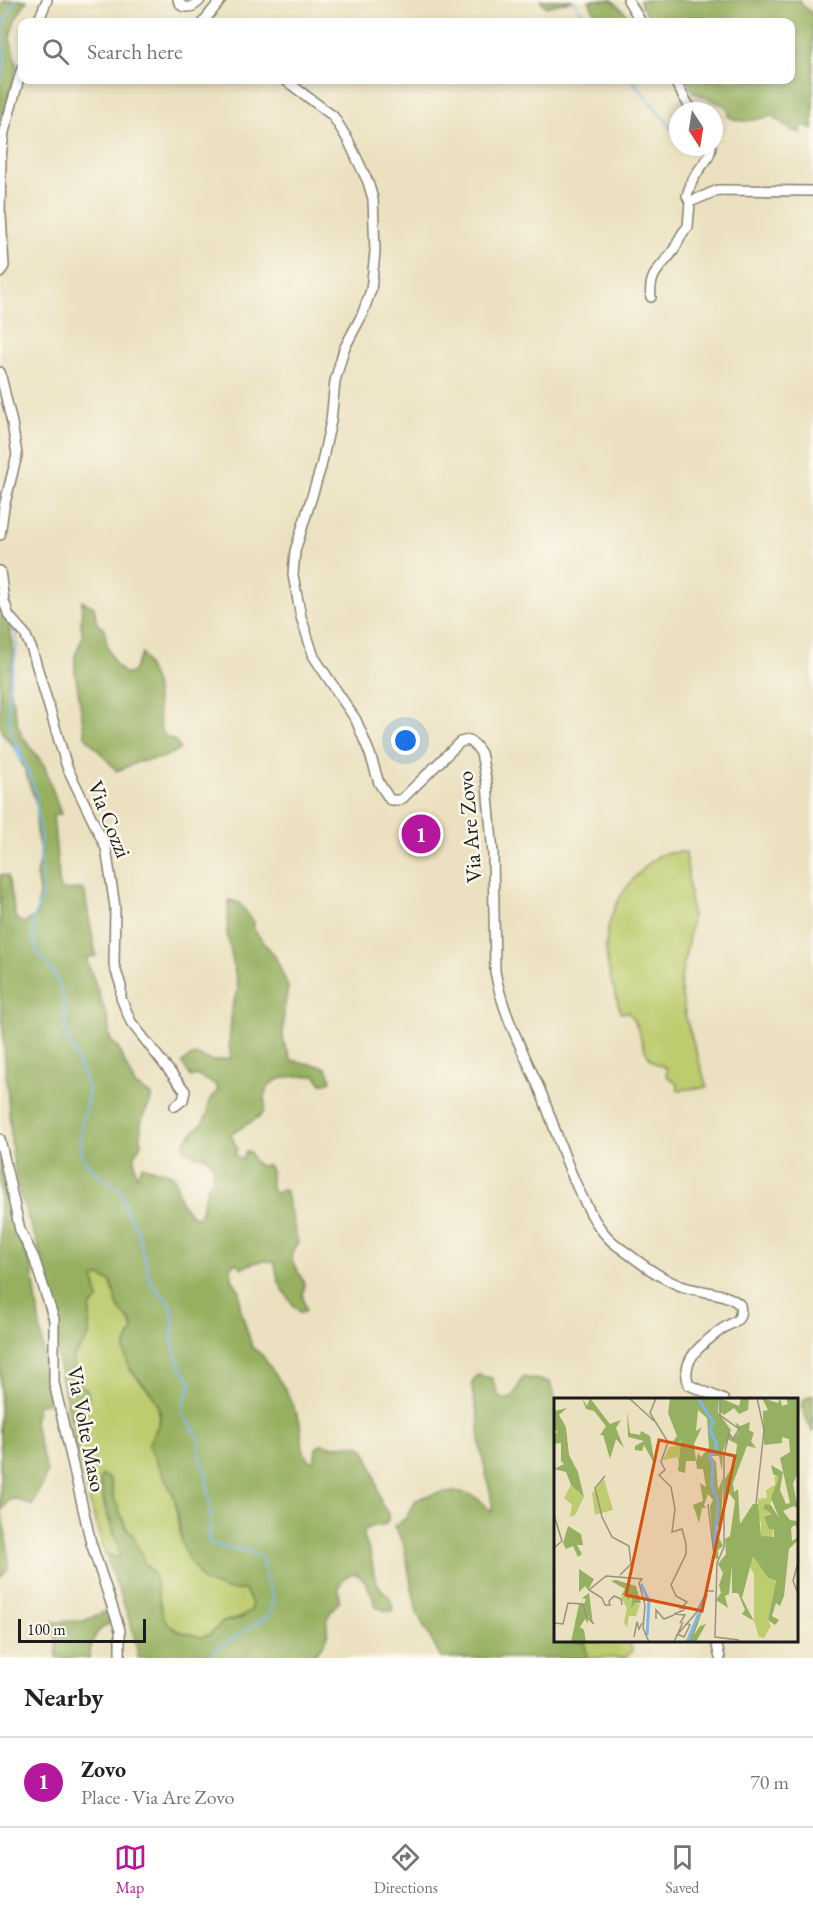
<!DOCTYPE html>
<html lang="en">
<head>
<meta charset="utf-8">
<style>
	body { margin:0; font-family:"EB Garamond",serif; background:#f6f6f6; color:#202124 }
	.compass { position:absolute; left:669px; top:102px; width:54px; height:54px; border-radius:50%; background:#fff; box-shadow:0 3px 9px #0003; rotate:168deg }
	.scale { position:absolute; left:18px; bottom:15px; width:128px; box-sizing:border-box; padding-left:6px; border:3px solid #1c1c1c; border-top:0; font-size:16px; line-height:21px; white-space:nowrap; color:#1c1c1c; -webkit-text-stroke:4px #fbf7ec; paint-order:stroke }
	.you { position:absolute; left:406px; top:741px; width:21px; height:21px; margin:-15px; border:4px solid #fff; border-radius:50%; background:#1a73e8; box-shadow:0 0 0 9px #1a73e833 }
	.badge { display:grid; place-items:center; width:39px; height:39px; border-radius:50%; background:#b5179e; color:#fff; font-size:20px; font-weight:700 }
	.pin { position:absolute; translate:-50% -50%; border:3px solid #fff; box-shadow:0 2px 6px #0006 }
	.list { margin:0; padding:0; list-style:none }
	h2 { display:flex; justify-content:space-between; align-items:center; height:78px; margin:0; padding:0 24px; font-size:26px }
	h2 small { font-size:20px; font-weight:400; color:#757577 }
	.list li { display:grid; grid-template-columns:39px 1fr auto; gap:18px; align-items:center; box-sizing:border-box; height:90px; padding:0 24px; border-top:2px solid #e0e0e0 }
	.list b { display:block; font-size:22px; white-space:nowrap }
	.list p { margin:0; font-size:20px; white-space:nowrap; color:#757577 }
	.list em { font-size:20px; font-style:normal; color:#757577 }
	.icon { flex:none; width:33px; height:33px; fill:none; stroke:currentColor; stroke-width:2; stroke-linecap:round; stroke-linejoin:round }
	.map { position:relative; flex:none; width:813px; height:1658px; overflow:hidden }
	.search { position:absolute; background:#fff; box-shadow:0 3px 9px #0003; left:18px; right:18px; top:18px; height:66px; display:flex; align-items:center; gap:15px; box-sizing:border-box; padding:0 21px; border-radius:12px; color:#757577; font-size:22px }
	.sheet { height:168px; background:#fff }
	nav { display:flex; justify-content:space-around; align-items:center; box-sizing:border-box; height:84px; border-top:2px solid #e0e0e0; background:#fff; font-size:16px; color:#757577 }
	nav a { display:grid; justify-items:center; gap:3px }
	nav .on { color:#b5179e }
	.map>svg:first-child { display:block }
	.green { fill:#bdcc6e; stroke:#6c7445; stroke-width:1.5 }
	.forest { fill:#96b061; stroke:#59663e; stroke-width:1.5 }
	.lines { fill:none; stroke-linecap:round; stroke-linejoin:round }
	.stream { stroke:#7eb5ed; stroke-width:2 }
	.minor-casing { stroke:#847e6e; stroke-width:12 }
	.minor { stroke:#fff; stroke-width:9 }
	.labels { text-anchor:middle; stroke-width:5; stroke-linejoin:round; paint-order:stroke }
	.street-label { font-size:22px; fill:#1c1c1c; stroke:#fbf7ec }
	.inset-river { fill:none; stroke:#7eb5ed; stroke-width:3 }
	.inset-road { fill:none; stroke:#98927e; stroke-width:1.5 }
	.view { fill:#d4530e; fill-opacity:0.15; stroke:#d4530e; stroke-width:3 }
	.inset-edge { fill:none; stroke:#1c1c1c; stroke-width:3 }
</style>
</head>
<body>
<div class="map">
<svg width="813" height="1658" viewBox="0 0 813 1658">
	<rect width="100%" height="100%" fill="#fbf7ec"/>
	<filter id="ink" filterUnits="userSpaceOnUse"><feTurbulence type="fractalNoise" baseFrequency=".0167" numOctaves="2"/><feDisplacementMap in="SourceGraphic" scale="12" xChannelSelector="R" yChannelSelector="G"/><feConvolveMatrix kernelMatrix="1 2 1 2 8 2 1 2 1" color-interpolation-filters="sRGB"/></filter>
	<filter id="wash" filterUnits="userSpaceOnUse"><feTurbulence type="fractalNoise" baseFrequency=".008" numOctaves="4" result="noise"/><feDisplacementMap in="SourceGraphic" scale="24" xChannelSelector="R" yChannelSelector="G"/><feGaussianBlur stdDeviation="1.35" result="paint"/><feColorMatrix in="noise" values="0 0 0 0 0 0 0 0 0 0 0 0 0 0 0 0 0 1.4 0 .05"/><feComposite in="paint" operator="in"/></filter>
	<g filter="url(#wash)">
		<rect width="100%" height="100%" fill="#ebe1c0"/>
		<path class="green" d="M 681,852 L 686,853 L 692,918 L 680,985 L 686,1019 L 707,1087 L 678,1090 L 677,1084 L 667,1076 L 666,1067 C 638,1063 645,1029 628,1012 L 621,1013 C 616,995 609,978 607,959 C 602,924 619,891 644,868 C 650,862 655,857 663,854 C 668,852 675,853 681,852 Z
			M 100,1276 L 111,1282 C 114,1290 115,1298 118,1306 C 122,1316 131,1319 133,1330 L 128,1339 L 130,1370 L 153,1395 L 157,1403 L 160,1418 L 158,1426 L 148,1445 L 175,1498 L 178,1525 L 227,1590 L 245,1590 L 252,1604 L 251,1610 L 247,1615 L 223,1622 L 210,1634 L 202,1637 L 178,1631 L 169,1625 L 163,1617 L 154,1575 L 144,1562 L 133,1536 L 127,1529 L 114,1498 L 110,1479 L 100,1480 L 104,1506 L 117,1543 L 120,1555 L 116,1558 L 105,1553 C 91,1509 79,1465 70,1419 L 83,1410 L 87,1390 L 78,1383 L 72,1358 L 89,1337 L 90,1308 L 98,1300 L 94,1277 Z
			M 585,1642 L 630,1642 L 632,1651 L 625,1658 L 587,1658 Z"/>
		<path class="forest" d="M 4,0 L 27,0 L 15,20 L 11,33 L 10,38 L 17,67 L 0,126 L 0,11 Z
			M 540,0 L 574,0 L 546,7 Z
			M 589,0 L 612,0 L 631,18 L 634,22 L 598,22 Z
			M 640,0 L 801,0 L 801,4 L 813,14 L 813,130 L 805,125 L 801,127 L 801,133 L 791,130 L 773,116 C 760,118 740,126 728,116 L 729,110 L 726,106 L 693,92 L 686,80 L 790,80 L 790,22 L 653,22 L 641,6 Z
			M 0,591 L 13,643 L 14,657 L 8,682 L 18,725 L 22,736 L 44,765 L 61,814 L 53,815 L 60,890 L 84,889 L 96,956 L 86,958 L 108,1019 L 109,1034 L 111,1041 L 117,1046 L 135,1085 L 151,1095 C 152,1105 145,1110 142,1119 C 140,1127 141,1137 141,1145 C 132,1155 134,1163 137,1176 L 142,1166 C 153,1171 164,1169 174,1176 C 181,1195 176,1202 194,1217 L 200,1216 L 208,1184 L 212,1182 L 213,1165 L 206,1156 L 198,1156 L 184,1150 L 183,1143 L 204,1121 L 208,1113 L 209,1102 L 218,1090 L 215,1084 L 196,1075 L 191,1077 L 182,1063 C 201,1046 200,1061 215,1061 C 220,1061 226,1059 231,1058 L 229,1045 L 232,1008 L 238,988 L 227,933 L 229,900 L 239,903 L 254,922 L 254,930 L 276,958 L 288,987 L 284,1011 L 283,1039 L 291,1060 L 325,1067 L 329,1072 L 331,1081 L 322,1084 L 316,1076 C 300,1075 266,1075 265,1096 C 264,1103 267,1109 262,1114 C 257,1120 240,1127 231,1135 L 237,1148 L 235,1156 L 242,1160 L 246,1151 L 250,1152 L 254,1161 L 259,1166 L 268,1165 L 271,1171 L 271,1189 L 276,1194 L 281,1189 L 285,1190 L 298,1242 C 284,1260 297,1266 303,1281 C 306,1287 303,1290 303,1295 C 303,1300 305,1305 306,1310 L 302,1313 C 294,1310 283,1290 279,1282 C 276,1276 277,1269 274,1262 C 265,1259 250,1263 242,1268 L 236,1263 L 231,1266 L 232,1279 L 240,1291 L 240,1307 L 252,1347 L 262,1355 L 286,1390 L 300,1422 L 303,1450 L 309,1460 L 313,1462 L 315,1458 L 316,1448 L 322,1444 C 336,1449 352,1442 360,1446 C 371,1451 378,1491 381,1503 C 383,1508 387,1510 388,1515 C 389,1520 388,1520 386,1524 L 370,1527 L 364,1531 C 363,1540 366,1542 369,1550 C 374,1560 371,1572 377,1583 C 384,1595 392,1594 393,1611 L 387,1611 L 376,1607 C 372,1596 364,1566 347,1576 C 344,1578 340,1583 339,1588 C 338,1592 340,1597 339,1602 C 328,1612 325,1622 328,1636 L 323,1645 L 310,1658 L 138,1658 C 134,1621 116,1589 105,1553 L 115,1558 L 120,1555 C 115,1529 103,1506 100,1479 L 103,1475 L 110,1479 L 114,1498 L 127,1529 L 133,1535 L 144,1562 L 154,1575 L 163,1616 L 169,1625 L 178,1631 L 202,1637 L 210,1634 L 223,1622 L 241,1618 L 251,1610 L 252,1604 L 245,1590 L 227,1590 L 203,1581 L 187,1557 L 182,1544 L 175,1498 L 148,1445 C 151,1438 156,1431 159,1424 C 166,1402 143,1386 132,1371 C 127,1366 126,1356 124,1349 L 133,1330 L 132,1322 L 122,1313 L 117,1304 L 111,1282 L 100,1276 L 94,1278 L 98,1300 L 90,1308 L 89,1336 L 72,1359 L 78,1383 L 87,1390 L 89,1397 L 83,1410 L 70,1419 L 55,1346 L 45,1266 L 18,1189 L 12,1151 L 0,993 L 0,875 L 8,876 L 16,919 L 24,923 L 37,915 L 39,891 L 36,875 L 41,854 L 36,831 L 37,806 L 25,770 L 15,748 L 4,735 L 0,725 Z
			M 82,601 L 94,607 L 97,624 L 104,628 C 107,646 110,663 125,674 L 132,673 L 142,653 L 155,683 L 160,726 L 165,736 L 175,741 L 180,749 L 162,758 L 138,762 L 117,771 L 85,736 L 75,671 L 75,656 L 83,636 L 81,625 Z
			M 0,1158 L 6,1192 L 32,1268 L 43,1348 L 53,1401 L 38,1405 L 34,1422 L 47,1473 L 32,1506 L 17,1499 L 9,1500 L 1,1511 L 8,1547 L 8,1569 L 0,1577 Z
			M 478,1375 L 492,1378 L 498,1395 L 505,1400 L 513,1397 L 523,1377 L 550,1382 L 555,1403 L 555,1642 L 585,1642 L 587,1658 L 441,1658 L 417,1613 L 403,1542 L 394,1526 L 406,1518 L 416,1500 C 434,1493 461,1486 478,1499 C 483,1503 488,1509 492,1512 L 492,1500 L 480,1446 L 479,1421 L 472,1390 L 473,1380 Z
			M 813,1394 L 813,1433 L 801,1406 L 804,1399 Z
			M 112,1608 L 117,1620 C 97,1628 92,1636 89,1658 L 57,1658 L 56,1637 L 52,1622 L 84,1621 Z"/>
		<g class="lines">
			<path class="stream" d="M 573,0 L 590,22
				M 632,80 L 678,136
				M 0,81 C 9,60 0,47 3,27 C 5,18 12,9 16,0
				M 687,147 L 690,151
				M 12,625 C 23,648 11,666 9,689 C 6,715 12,739 21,763 L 17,742 L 35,791 L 40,836 L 40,858 L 43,887 L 41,899 L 33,919 L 33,936 L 37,952 L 53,972 L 60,987 L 65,1009 L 65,1032 L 88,1088 C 89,1101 84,1112 82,1125 C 75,1166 94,1170 122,1191 L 127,1213 L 136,1226 L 151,1283 L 171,1304 L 174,1325 L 171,1338 L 181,1368 L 190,1380 L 190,1389 L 183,1405 L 183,1414 L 199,1438 L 200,1459 L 206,1470 L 211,1518 L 209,1537 L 210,1543 C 227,1551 246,1547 261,1556 L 267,1581 L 273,1598 L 271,1611 L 267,1616 L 256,1624 L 219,1647 L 210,1658"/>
		</g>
	</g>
	<g filter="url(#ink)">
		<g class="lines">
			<g class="minor-casing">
				<path id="minor" d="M 178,0 L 182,6 C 190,9 195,6 200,0
					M 628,0 L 641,22
					M 38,22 L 47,0
					M 203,22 L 221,0
					M 285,80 L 333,116 L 348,140 L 368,182 L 373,199 L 375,252 L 371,290 L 362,315 L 344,349 L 335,381 L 331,421 L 321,467 L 295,551 L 293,575 L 301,617 L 314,657 L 356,720 L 370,754 L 379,783 L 390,800 L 399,800 L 403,798 L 460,742 L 469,740 L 475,745 L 481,753 L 487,784 L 493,854 L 495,971 C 502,1013 523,1051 540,1090 C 556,1129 567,1171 588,1208 C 595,1222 606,1238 619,1247 C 638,1261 659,1278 681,1286 C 700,1293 726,1291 740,1305 C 741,1310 741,1315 738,1319 C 734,1323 726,1326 722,1329 C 703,1343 679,1360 689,1385 L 724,1400
					M 674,80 L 692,111
					M 711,147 C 710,159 703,163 697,173 C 692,180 689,188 687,196 L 690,202 L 718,190 L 813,191
					M 0,215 L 1,158 L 4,132 L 22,68
					M 0,273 L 4,266 L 1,215
					M 651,297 C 648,273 662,267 673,251 C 679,242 680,233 688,227 L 690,202
					M 0,372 L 12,423 L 17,455 L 4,507 L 0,535
					M 0,571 L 4,601 L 9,616 L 25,634 L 32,650 L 67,767 L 106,848 L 115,907 L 114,965 L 121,986 L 121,998 L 131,1022 L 185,1091 L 183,1100 L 175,1106
					M 0,1139 L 20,1230 L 34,1258 L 54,1319 L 54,1383 L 91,1543 L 120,1630 L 120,1658
					M 716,1642 L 720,1658"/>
			</g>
			<use href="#minor" class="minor"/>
		</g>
	</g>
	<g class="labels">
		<g class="street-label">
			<text transform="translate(110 819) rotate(68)" y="8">Via Cozzi</text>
			<text transform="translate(469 827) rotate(-95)" y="8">Via Are Zovo</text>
			<text transform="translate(87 1429) rotate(79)" y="8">Via Volte Maso</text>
		</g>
	</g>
	<g transform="translate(554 1398)">
		<rect width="244" height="244" fill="#ebe1c0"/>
		<path d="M 127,40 L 125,65 L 123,59 L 109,62 L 115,49 L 122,48 ZM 221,78 L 226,78 L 222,92 L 216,107 L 209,109 L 218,116 L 210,117 L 220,131 L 218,140 L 207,138 L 207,124 L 203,121 L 204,101 L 213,100 L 212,92 L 221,87 ZM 50,81 L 59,112 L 41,117 L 38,95 ZM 17,87 L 30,99 L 21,117 L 16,119 L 18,107 L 10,100 ZM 199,157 L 214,180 L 222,184 L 214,222 L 217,228 L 210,240 L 205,239 L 200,223 L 200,176 L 194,165 ZM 71,196 L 73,202 L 78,199 L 77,211 L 81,205 L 86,206 L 82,218 L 75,218 L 73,230 L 70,224 L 73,210 L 67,200 Z" fill="#bdcc6e"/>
		<path d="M 28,0 L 33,8 L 36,0 L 56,26 L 67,22 L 62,30 L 70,50 L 62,41 L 56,61 L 49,37 L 46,37 L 52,28 L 40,13 L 32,11 ZM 116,0 L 165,0 L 164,14 L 177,32 L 169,53 L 168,73 L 165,58 L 157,58 L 162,64 L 164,92 L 169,80 L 167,132 L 163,127 L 161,137 L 163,148 L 165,140 L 169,148 L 164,152 L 164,161 L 160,160 L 156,108 L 159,102 L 154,96 L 150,107 L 152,110 L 148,110 L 145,125 L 139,107 L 149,103 L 146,85 L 152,89 L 149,71 L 143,71 L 142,64 L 144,55 L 147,59 L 155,50 L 153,20 L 144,12 L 142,33 L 148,29 L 140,46 L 142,63 L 132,63 L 131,75 L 124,73 L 127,42 L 122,46 L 119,43 L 123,38 L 114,15 ZM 166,0 L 185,8 L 187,0 L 195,0 L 194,12 L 185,16 L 180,10 L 170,17 L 165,13 ZM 208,0 L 224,5 L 226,0 L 228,8 L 234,6 L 232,0 L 244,0 L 244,74 L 239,86 L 244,111 L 240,108 L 229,113 L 236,122 L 244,123 L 244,132 L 241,127 L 237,130 L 238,143 L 243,140 L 243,143 L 235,151 L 230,198 L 226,208 L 222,205 L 218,218 L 225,222 L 221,227 L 214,222 L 222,183 L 214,180 L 199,158 L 188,200 L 200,223 L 188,216 L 191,212 L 184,195 L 178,195 L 178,168 L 175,196 L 171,198 L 174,210 L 162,202 L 167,195 L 165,187 L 169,175 L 164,166 L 172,156 L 171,141 L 176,138 L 181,103 L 175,95 L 171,109 L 171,81 L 181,64 L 183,46 L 173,41 L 175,34 L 178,42 L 185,34 L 181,24 L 186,28 L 196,24 L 195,32 L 200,35 L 197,43 L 202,50 L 193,48 L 179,85 L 180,94 L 184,91 L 186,126 L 199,106 L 204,106 L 207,138 L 220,139 L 220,131 L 215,131 L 210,118 L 218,116 L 209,110 L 211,106 L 217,107 L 225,120 L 217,100 L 225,79 L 219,76 L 217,67 L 229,74 L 226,92 L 232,106 L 236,105 L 226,60 L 236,54 L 235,41 L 228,39 L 228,45 L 210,47 L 209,13 L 214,12 ZM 13,10 L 5,17 L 12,29 L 15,57 L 24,74 L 30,99 L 17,87 L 12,74 L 0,71 L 10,66 L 7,63 L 7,45 L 0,46 L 0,36 L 4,34 L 0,32 L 0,13 ZM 73,13 L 76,35 L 86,37 L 87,33 L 96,38 L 101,67 L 90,47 L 88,53 L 81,52 L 81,48 L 90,43 L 74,39 ZM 14,128 L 27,136 L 29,147 L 23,147 L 28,156 L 24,159 L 19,148 L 12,151 L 9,145 ZM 25,171 L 40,181 L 34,192 L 31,188 L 25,194 ZM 62,182 L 82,188 L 87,205 L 81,205 L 77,211 L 78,199 L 73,202 L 72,196 L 67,198 L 71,191 L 57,183 ZM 35,195 L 39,226 L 34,218 L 34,226 L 31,221 L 26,229 L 30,232 L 32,244 L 17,244 L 25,206 L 30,206 L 32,201 L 28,200 ZM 153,200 L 140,237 L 146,228 L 152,226 L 142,244 L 132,244 Z" fill="#96b061"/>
		<path class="inset-river" d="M 144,0 L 159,24 L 156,32 L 162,45 L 162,54 L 155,58 L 159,65 L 158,88 L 164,104 L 160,151M 87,186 L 95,203 L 93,237M 133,244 L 153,196"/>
		<path class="inset-road" d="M 75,0 L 100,23M 102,0 L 96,15 L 114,44 L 107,64 L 111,72 L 105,77 L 117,89 L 121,111 L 118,134 L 128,131 L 132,146 L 132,156 L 117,187 L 122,198 L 133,204 L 127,210 L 131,209 L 130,212M 166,0 L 166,17 L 185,31 L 179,41 L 175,35 L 170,58 L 170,149 L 163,165 L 161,239 L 185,242M 51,78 L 41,90 L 48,119 L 58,139 L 75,148 L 77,166 L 66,177M 202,106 L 210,32 L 203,0M 0,117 L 8,143 L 0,150M 245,161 L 239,183 L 245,198M 153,193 L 160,157 L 154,106M 68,207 L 67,201 L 60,198 L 55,203 L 56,207 L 51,207 L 48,200 L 35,192 L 52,178 L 88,181 L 85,185 L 91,207 L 89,230 L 95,244M 102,221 L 102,212 L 110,221 L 120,217M 0,225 L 9,226 L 14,205 L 29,206 L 32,218 L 40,226M 126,225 L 131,217 L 120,216 L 130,212M 123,236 L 130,239 L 136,227 L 133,225M 122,238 L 142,215 L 153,193 L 160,193M 80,239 L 83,224 L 85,231 L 88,225M 120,244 L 129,224"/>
		<path class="view" d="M 105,42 L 181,58 L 148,213 L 72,197 Z"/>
		<rect width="244" height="244" class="inset-edge"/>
	</g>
</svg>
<svg class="compass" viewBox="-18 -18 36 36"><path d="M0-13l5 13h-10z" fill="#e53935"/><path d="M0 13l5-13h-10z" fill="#757577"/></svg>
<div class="scale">100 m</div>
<div class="you"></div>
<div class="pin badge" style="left:421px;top:834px">1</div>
<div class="search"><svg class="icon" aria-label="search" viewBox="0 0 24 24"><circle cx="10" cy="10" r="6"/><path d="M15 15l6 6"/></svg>Search here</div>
</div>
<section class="sheet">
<h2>Nearby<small></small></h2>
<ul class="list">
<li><span class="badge">1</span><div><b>Zovo</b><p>Place · Via Are Zovo</p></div><em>70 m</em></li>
</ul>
</section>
<nav>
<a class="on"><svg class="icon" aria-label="map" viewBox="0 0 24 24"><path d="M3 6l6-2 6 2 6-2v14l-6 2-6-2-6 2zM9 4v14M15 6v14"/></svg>Map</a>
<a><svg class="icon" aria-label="directions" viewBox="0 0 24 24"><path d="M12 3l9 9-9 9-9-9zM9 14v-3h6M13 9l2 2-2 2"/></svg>Directions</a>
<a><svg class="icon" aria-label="saved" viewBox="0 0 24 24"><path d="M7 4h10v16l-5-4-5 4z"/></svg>Saved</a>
</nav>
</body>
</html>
